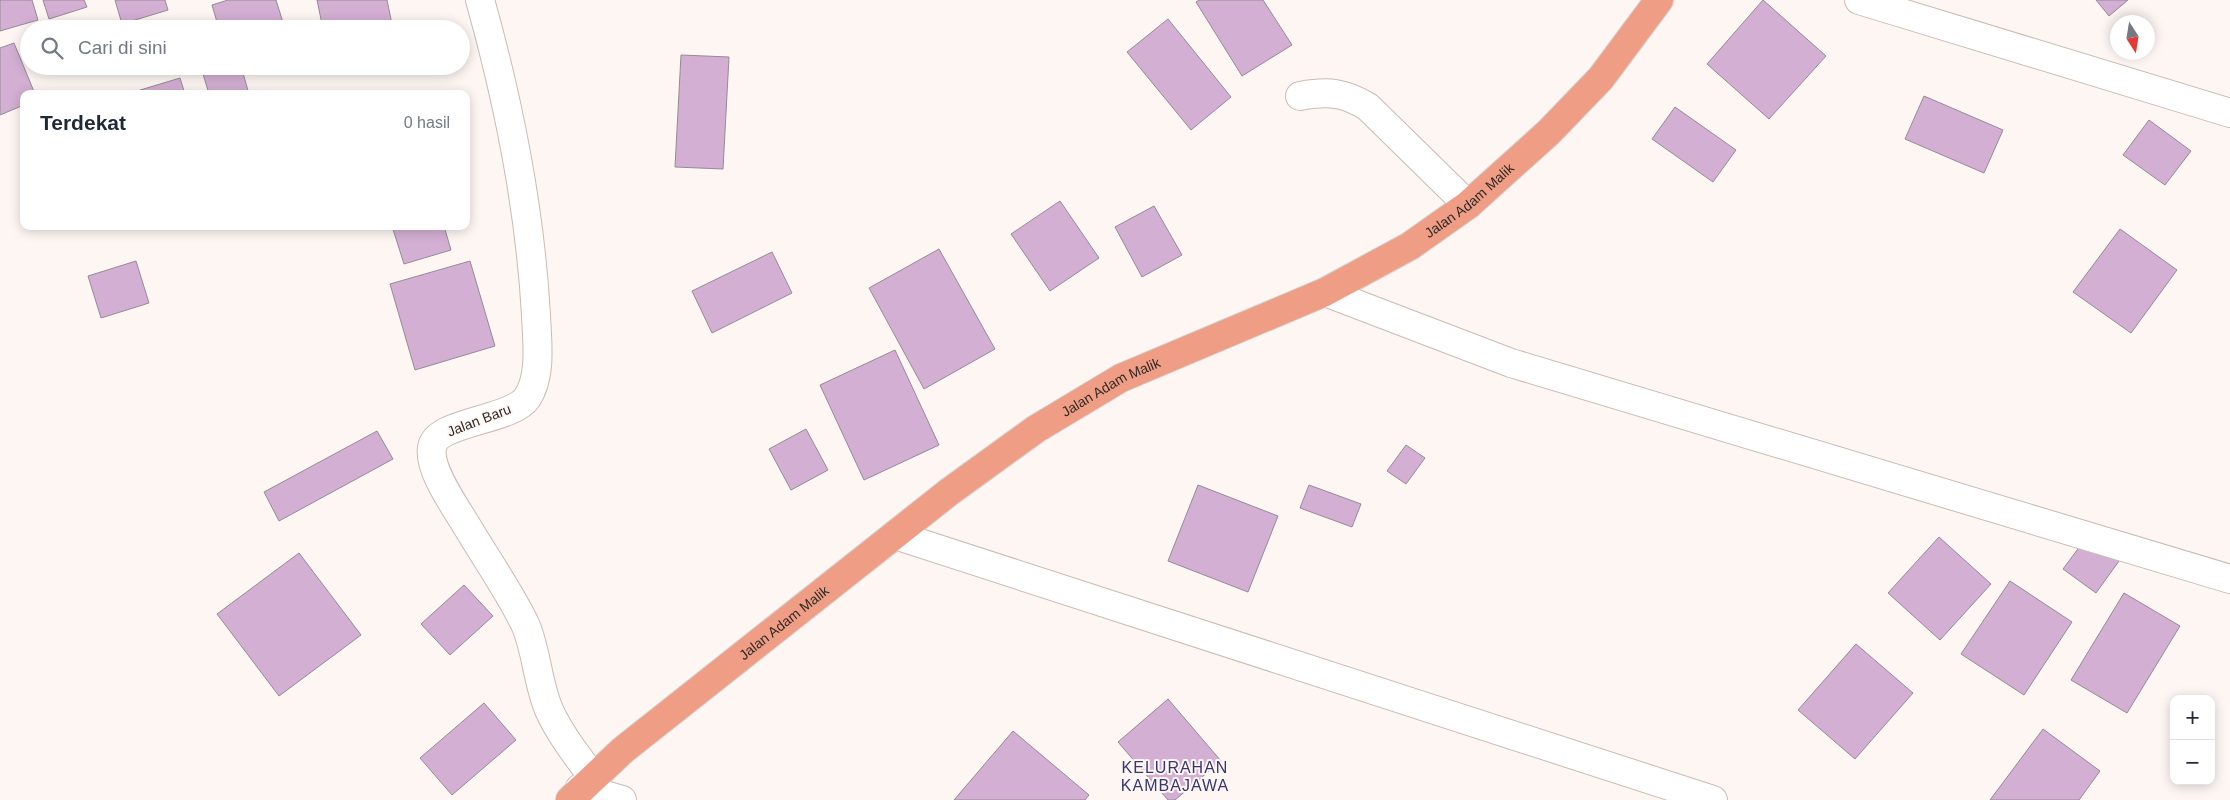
<!DOCTYPE html>
<html lang="id">
<head>
<meta charset="utf-8">
<style>
	body { margin:0; font-family:Arial,sans-serif; background:#f2f2f3; color:#1f2937 }
	.controls { position:absolute; right:15px; bottom:15px; display:grid; overflow:hidden; border-radius:10px; box-shadow:0 2px 12px #0003 }
	.controls button { width:45px; height:45px; display:grid; place-items:center; padding:0; border:0; border-bottom:1px solid #e0e1e3; background:#fff; color:#1f2937; font:25px sans-serif }
	.compass { position:absolute; left:2110px; top:15px; width:45px; height:45px; border-radius:50%; background:#fff; box-shadow:0 2px 12px #0003; rotate:168deg }
	.list { margin:0; padding:0; list-style:none }
	h2 { display:flex; justify-content:space-between; align-items:center; height:65px; margin:0; padding:0 20px; font-size:21px }
	h2 small { font-size:16px; font-weight:400; color:#747a83 }
	.icon { flex:none; width:28px; height:28px; fill:none; stroke:currentColor; stroke-width:2; stroke-linecap:round; stroke-linejoin:round }
	.map { position:relative; flex:none; width:2230px; height:800px; overflow:hidden }
	.search { position:absolute; background:#fff; box-shadow:0 2px 12px #0003; left:20px; top:20px; width:450px; height:55px; display:flex; align-items:center; gap:12px; box-sizing:border-box; padding:0 18px; border-radius:28px; color:#747a83; font-size:19px }
	.panel { position:absolute; background:#fff; box-shadow:0 2px 12px #0003; left:20px; top:90px; width:450px; height:140px; border-radius:10px }
	.map>svg:first-child { display:block }
	.building { fill:#d3afd3; stroke:#968a95 }
	.lines { fill:none; stroke-linecap:round; stroke-linejoin:round }
	.minor-casing { stroke:#cbbbb2; stroke-width:30 }
	.highway-casing { stroke:#d5d4d3; stroke-width:30 }
	.minor { stroke:#fff; stroke-width:28 }
	.highway { stroke:#f09d85; stroke-width:28 }
	.labels { text-anchor:middle; stroke-width:4; stroke-linejoin:round; paint-order:stroke }
	.street-label { font-size:14px; fill:#2f2925; stroke:#fdf6f2 }
	.quarter-label { font-size:16px; letter-spacing:1px; fill:#373773; stroke:#fdf6f2 }
</style>
</head>
<body>
<div class="map">
<svg width="2230" height="800" viewBox="0 0 2230 800">
	<rect width="100%" height="100%" fill="#fdf6f2"/>
	<path class="building" d="M 0,0 L 32,0 L 38,20 L 0,31 Z
		M 43,0 L 84,0 L 87,7 L 49,19 Z
		M 115,0 L 165,0 L 168,10 L 122,24 Z
		M 228,0 L 276,0 L 285,29 L 219,29 L 212,5 Z
		M 317,0 L 387,0 L 393,29 L 323,29 Z
		M 1199,0 L 1263,0 L 1292,45 L 1242,76 L 1196,2 Z
		M 1763,0 L 1826,56 L 1769,119 L 1707,64 Z
		M 2096,0 L 2128,0 L 2109,16 Z
		M 1168,19 L 1231,97 L 1191,130 L 1127,52 Z
		M 14,43 L 35,94 L 24,94 L 24,105 L 0,115 L 0,48 Z
		M 681,55 L 729,57 L 723,169 L 675,167 Z
		M 241,66 L 249,94 L 209,94 L 201,67 Z
		M 180,78 L 185,94 L 127,94 Z
		M 1924,96 L 2003,130 L 1984,173 L 1905,139 Z
		M 1675,107 L 1736,150 L 1713,182 L 1652,139 Z
		M 2149,120 L 2191,151 L 2165,185 L 2123,155 Z
		M 1060,201 L 1099,258 L 1050,291 L 1011,234 Z
		M 1154,206 L 1182,255 L 1142,277 L 1115,227 Z
		M 392,226 L 444,226 L 451,250 L 404,264 Z
		M 2120,229 L 2177,270 L 2131,333 L 2073,292 Z
		M 939,249 L 995,349 L 924,389 L 869,288 Z
		M 772,252 L 792,293 L 712,333 L 692,291 Z
		M 136,261 L 149,303 L 101,318 L 88,276 Z
		M 470,261 L 495,346 L 415,370 L 390,284 Z
		M 895,350 L 939,445 L 864,480 L 820,385 Z
		M 806,429 L 828,470 L 791,490 L 769,449 Z
		M 377,431 L 393,459 L 279,521 L 264,492 Z
		M 1406,445 L 1425,458 L 1406,484 L 1387,471 Z
		M 1198,485 L 1278,516 L 1248,592 L 1168,561 Z
		M 1309,485 L 1361,504 L 1352,527 L 1300,508 Z
		M 1939,537 L 1991,584 L 1940,640 L 1888,593 Z
		M 2086,538 L 2119,561 L 2096,593 L 2063,569 Z
		M 299,553 L 361,635 L 279,696 L 217,614 Z
		M 2010,581 L 2072,622 L 2024,695 L 1961,654 Z
		M 464,585 L 493,616 L 450,655 L 421,624 Z
		M 2124,593 L 2180,626 L 2127,713 L 2071,680 Z
		M 1856,644 L 1913,693 L 1855,759 L 1798,710 Z
		M 1168,699 L 1221,761 L 1175,800 L 1168,800 L 1118,742 Z
		M 484,703 L 516,740 L 452,795 L 420,758 Z
		M 2043,729 L 2100,771 L 2079,800 L 1990,800 Z
		M 1013,731 L 1089,795 L 1085,800 L 954,800 Z"/>
	<g class="lines">
		<g class="minor-casing">
			<path id="minor" d="M 480,0 C 509,103 530,209 536,315 C 537,341 542,376 527,398 C 511,421 435,421 432,448 C 428,470 457,509 468,528 C 487,560 509,591 525,624 C 537,651 537,682 549,710 C 560,734 577,756 593,777
				M 1859,0 L 2230,113
				M 1300,96 C 1328,91 1344,92 1368,107 L 1468,205
				M 1325,292 L 1511,363 L 2230,579
				M 895,535 L 1713,800
				M 580,788 L 622,800"/>
		</g>
		<g class="highway-casing">
			<g id="highway">
				<path id="s1" d="M 570,800 L 623,750 L 949,492 L 1036,429 L 1121,378 L 1325,292 L 1410,246 L 1468,205 L 1549,132 L 1601,78 L 1659,0"/>
			</g>
		</g>
		<use href="#minor" class="minor"/>
		<use href="#highway" class="highway"/>
	</g>
	<g class="labels">
		<g class="street-label">
			<text dy="5" stroke="none"><textPath href="#s1" startOffset="1088">Jalan Adam Malik</textPath></text>
			<text dy="5" stroke="none"><textPath href="#s1" startOffset="682">Jalan Adam Malik</textPath></text>
			<text transform="translate(479 420) rotate(-21)" y="5">Jalan Baru</text>
			<text dy="5" stroke="none"><textPath href="#s1" startOffset="278">Jalan Adam Malik</textPath></text>
		</g>
		<g class="quarter-label">
			<text x="1175" y="773">KELURAHAN<tspan x="1175" dy="18">KAMBAJAWA</tspan></text>
		</g>
	</g>
</svg>
<div class="controls">
<button>+</button>
<button>−</button>
</div>
<svg class="compass" viewBox="-18 -18 36 36"><path d="M0-13l5 13h-10z" fill="#e53935"/><path d="M0 13l5-13h-10z" fill="#747a83"/></svg>
<div class="search"><svg class="icon" aria-label="search" viewBox="0 0 24 24"><circle cx="10" cy="10" r="6"/><path d="M15 15l6 6"/></svg>Cari di sini</div>
<section class="panel">
<h2>Terdekat<small>0 hasil</small></h2>
<ul class="list">
</ul>
</section>
</div>
</body>
</html>
